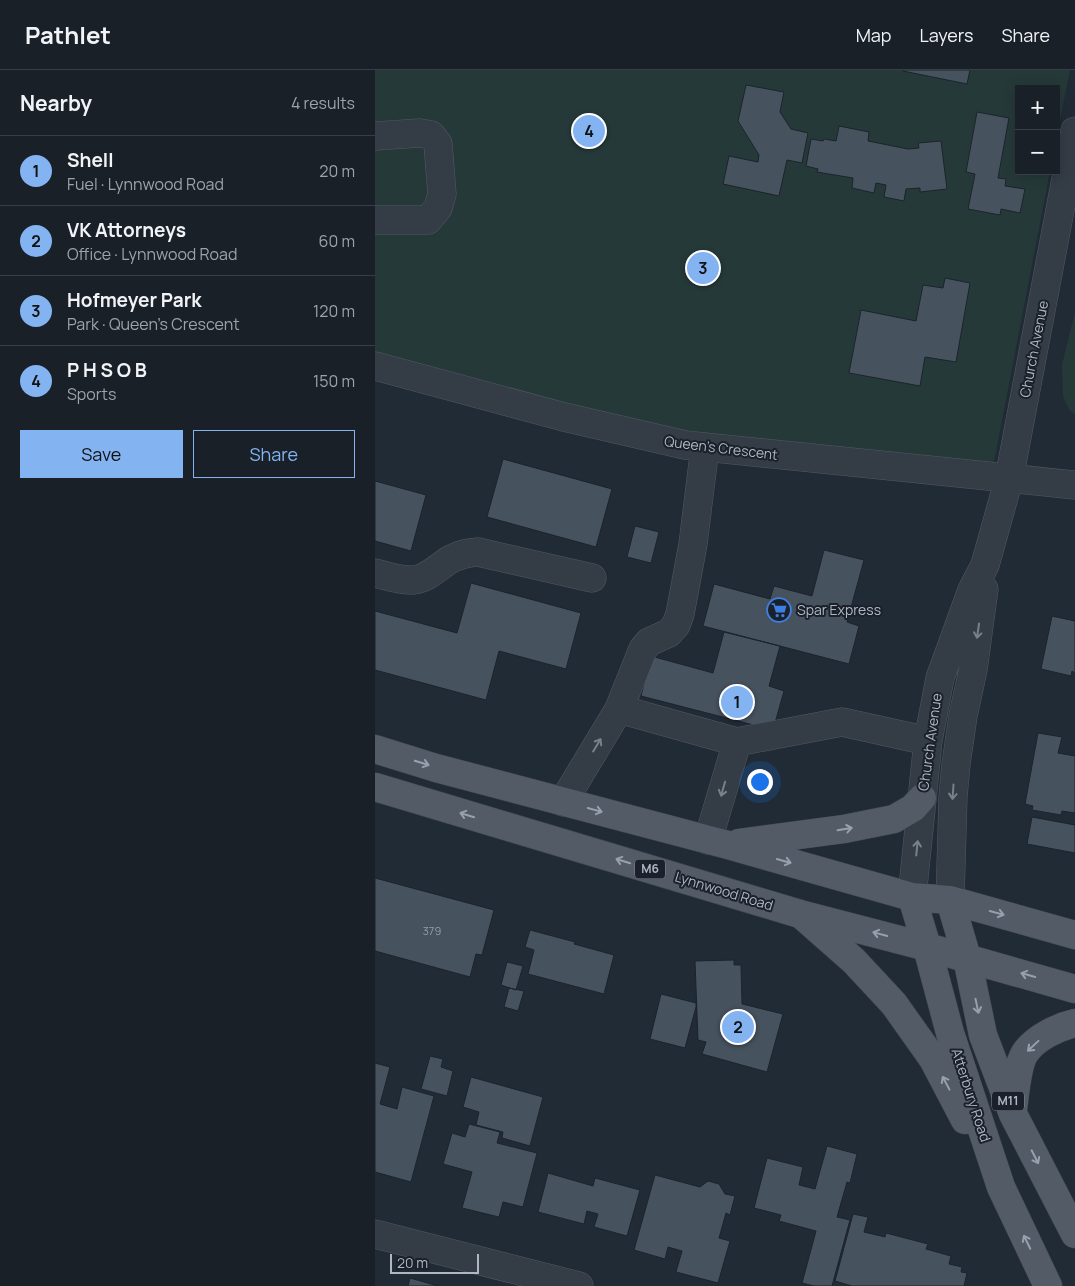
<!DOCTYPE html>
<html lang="en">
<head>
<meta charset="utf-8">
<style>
	body { margin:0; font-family:Manrope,sans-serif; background:#222830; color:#f1f3f6 }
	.controls { position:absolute; right:15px; top:15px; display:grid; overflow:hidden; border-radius:0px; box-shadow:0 2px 12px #0003 }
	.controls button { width:45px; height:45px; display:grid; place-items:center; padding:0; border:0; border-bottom:1px solid #373e45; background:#192028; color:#f1f3f6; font:25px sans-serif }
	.scale { position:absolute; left:15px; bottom:12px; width:89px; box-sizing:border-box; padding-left:5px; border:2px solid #aeb7c3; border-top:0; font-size:14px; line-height:18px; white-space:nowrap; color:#aeb7c3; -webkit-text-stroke:4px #1a212b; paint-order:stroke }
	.you { position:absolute; left:384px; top:711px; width:18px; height:18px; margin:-12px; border:4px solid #fff; border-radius:50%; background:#1a73e8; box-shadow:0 0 0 8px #1a73e833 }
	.badge { display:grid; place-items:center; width:32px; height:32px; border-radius:50%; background:#84b3f2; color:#111; font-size:16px; font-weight:700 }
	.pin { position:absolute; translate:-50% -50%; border:2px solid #fff; box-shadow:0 1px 5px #0006 }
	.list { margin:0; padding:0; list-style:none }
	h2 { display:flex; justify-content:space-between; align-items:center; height:65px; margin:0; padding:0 20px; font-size:21px }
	h2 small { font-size:16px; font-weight:400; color:#9fa3a8 }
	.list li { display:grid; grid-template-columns:32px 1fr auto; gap:15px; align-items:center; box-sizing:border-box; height:70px; padding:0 20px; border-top:1px solid #373e45 }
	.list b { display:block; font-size:19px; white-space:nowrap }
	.list p { margin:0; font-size:16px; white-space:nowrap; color:#9fa3a8 }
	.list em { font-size:16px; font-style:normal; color:#9fa3a8 }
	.actions { display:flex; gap:10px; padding:15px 20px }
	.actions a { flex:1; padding:11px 0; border:1px solid #84b3f2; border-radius:0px; text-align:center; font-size:18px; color:#84b3f2 }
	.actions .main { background:#84b3f2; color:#111 }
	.map { position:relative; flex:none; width:700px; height:1216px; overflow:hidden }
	header { display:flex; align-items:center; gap:30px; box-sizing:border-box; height:70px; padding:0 25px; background:#192028; border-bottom:1px solid #373e45 }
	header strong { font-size:24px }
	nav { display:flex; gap:28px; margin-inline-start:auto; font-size:18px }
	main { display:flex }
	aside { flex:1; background:#192028 }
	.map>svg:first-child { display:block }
	.green { fill:#263939 }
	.building { fill:#47525f; stroke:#1c232d }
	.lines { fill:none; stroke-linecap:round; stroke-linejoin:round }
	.minor-casing { stroke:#515a64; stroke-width:29 }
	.major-casing { stroke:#404853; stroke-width:29 }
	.minor { stroke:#343c46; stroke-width:28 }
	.major { stroke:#525b66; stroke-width:28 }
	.oneway { stroke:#77808b }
	.oneway2 { stroke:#97a0ac }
	.labels { text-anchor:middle; stroke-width:4; stroke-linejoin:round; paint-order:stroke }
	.number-label { font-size:11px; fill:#949eaa }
	.shield { fill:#1a212b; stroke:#828a95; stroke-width:1 }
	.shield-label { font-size:12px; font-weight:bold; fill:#aeb7c3 }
	.street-label { font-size:14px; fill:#aeb7c3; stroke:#1a212b }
	.poi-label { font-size:14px; fill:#aeb7c3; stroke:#1a212b; text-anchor:start }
</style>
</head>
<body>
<header>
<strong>Pathlet</strong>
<nav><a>Map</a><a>Layers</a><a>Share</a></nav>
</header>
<main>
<aside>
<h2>Nearby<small>4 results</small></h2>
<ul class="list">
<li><span class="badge">1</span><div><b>Shell</b><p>Fuel · Lynnwood Road</p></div><em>20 m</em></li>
<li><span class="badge">2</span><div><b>VK Attorneys</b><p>Office · Lynnwood Road</p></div><em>60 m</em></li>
<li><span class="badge">3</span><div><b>Hofmeyer Park</b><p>Park · Queen's Crescent</p></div><em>120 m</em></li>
<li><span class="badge">4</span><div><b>P H S O B</b><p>Sports</p></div><em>150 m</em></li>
</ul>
<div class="actions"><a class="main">Save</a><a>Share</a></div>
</aside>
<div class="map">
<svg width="700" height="1216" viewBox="0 0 700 1216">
	<rect width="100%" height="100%" fill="#212b36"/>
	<path class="green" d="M 0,0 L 695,0 L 681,71 L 681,19 L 644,19 L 644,101 L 675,101 L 619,392 L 330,377 L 0,294 Z
		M 700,242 L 700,344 L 695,341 L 688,326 L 687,295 Z"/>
	<path class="building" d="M 528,0 L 595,0 L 592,14 L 528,1 Z
		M 371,15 L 409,22 L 405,42 L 416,59 L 433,63 L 427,93 L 412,90 L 404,126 L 348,114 L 354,86 L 383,92 L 384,85 L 363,51 Z
		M 602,42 L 634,48 L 623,108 L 631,109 L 630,116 L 650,119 L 645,143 L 626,139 L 625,145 L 593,139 L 600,104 L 591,102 Z
		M 464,56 L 494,62 L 493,71 L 533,79 L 544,78 L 543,73 L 566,71 L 572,119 L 545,122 L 545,118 L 531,119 L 529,131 L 509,127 L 511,115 L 501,113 L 499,123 L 477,118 L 478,108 L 442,102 L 443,99 L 431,96 L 436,69 L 448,71 L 449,69 L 461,71 Z
		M 570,208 L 595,213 L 581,292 L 550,287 L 545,316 L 474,303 L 486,240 L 541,251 L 548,215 L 568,218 Z
		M 128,389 L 237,419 L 221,477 L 112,447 Z
		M 0,411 L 51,425 L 36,481 L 0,471 Z
		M 260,456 L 284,462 L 276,493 L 252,487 Z
		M 449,480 L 489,490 L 472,552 L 484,556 L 474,594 L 328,556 L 339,514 L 395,529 L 399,516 L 437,526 Z
		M 96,513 L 206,543 L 191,599 L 124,581 L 111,630 L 0,600 L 0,541 L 82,563 Z
		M 677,546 L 700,551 L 700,603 L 697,601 L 696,606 L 666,599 Z
		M 349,562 L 405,576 L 394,616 L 409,621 L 398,660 L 266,626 L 276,586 L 338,603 Z
		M 663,663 L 687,667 L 683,683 L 700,686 L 700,743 L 687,741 L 686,745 L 657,740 L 658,736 L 650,734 Z
		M 657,747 L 700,755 L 700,783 L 652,774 Z
		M 0,808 L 119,840 L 107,885 L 101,884 L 95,907 L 0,881 Z
		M 155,860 L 200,872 L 199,874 L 239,885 L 229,924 L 153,904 L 159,880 L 150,877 Z
		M 359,890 L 359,895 L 366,895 L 367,934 L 408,944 L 392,1002 L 327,984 L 331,972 L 323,970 L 320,891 Z
		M 132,892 L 148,896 L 141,920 L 126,915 Z
		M 134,918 L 149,921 L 143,941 L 129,937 Z
		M 286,924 L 321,933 L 321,937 L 310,978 L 275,969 Z
		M 55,986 L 68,989 L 66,997 L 78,1001 L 72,1026 L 46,1019 Z
		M 0,993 L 15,997 L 5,1034 L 22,1039 L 27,1017 L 59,1026 L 36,1112 L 0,1102 Z
		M 96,1007 L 168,1027 L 155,1076 L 127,1068 L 128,1062 L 101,1055 L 104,1042 L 88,1037 Z
		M 94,1054 L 125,1062 L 122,1073 L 162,1083 L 148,1137 L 128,1132 L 124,1147 L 87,1138 L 97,1102 L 68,1094 L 77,1063 L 90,1067 Z
		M 452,1076 L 482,1084 L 475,1113 L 472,1112 L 462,1147 L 475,1150 L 457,1216 L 439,1216 L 427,1213 L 441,1161 L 404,1151 L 406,1145 L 379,1138 L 392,1088 L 428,1097 L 424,1115 L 440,1119 Z
		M 173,1103 L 218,1116 L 220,1108 L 265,1120 L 252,1166 L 219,1157 L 223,1144 L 212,1141 L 209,1154 L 163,1142 Z
		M 280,1105 L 325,1117 L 333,1111 L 344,1114 L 350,1124 L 360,1126 L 355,1145 L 351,1143 L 344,1168 L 355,1171 L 343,1213 L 301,1202 L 307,1181 L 293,1177 L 290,1189 L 259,1180 Z
		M 478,1144 L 493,1147 L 489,1162 L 510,1167 L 511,1163 L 553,1174 L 551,1179 L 576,1186 L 574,1194 L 587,1197 L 586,1202 L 592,1203 L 589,1216 L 477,1216 L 460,1211 Z
		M 35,1208 L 63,1216 L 33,1216 Z"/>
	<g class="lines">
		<g class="minor-casing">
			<path id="minor" d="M 0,66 L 45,63 L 56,65 L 63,74 L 67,124 L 63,138 L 53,150 L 0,150
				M 0,296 L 189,347 L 310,375 L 700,415
				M 0,503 C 12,506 26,511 39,510 C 54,508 64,496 76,489 C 85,484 93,483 103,482 L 217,508
				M 244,639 L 362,672 L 467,652 L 553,671
				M 188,732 L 244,639 L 268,579 L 274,572 L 294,563 L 301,555 L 305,544 L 318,474 L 330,377
				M 333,770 L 362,672
				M 537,827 L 553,671 L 565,608 L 597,520 L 610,495 L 634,409 L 700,61
				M 575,830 L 578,727 L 581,694 L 588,646 L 598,600 L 609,519
				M 0,1164 L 204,1216"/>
		</g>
		<g class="major-casing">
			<path id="major" d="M 0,679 L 61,698 L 353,775 L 537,827 L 575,830 L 700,865
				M 0,717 L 425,844 L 552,877 L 700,919
				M 364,773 L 469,759 L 519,749 L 538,738 L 547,728
				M 537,827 L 552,877 L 575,963 L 626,1117 L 673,1216
				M 575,830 L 592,888 L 608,965 L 638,1044 L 700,1164
				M 429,847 L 479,891 L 519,934 L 558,989 L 590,1050
				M 638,1040 C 640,1025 642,995 650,983 C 660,968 683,957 700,953"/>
		</g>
		<use href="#minor" class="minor"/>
		<use href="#major" class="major"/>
	</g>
	<defs><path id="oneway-shaft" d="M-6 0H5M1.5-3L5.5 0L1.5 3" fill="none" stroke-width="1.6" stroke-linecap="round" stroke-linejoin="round" transform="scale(1.25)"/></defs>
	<g class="oneway">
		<use href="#oneway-shaft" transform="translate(603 561) rotate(98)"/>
		<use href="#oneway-shaft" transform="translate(222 675) rotate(-59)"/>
		<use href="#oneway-shaft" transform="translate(348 719) rotate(106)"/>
		<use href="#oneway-shaft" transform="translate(578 722) rotate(94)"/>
		<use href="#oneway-shaft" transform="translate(542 778) rotate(-84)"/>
	</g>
	<g class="oneway2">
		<use href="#oneway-shaft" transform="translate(47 693) rotate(17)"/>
		<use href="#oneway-shaft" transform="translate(220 740) rotate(15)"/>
		<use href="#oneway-shaft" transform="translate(92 745) rotate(-163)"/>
		<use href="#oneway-shaft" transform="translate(470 759) rotate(-9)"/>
		<use href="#oneway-shaft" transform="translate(248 791) rotate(-163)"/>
		<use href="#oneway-shaft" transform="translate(409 791) rotate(16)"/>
		<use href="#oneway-shaft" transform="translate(622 843) rotate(15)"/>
		<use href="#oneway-shaft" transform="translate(505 864) rotate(-165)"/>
		<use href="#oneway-shaft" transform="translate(653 905) rotate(-164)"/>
		<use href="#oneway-shaft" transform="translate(602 936) rotate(78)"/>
		<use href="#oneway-shaft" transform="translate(658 976) rotate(137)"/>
		<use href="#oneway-shaft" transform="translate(571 1013) rotate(-118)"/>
		<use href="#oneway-shaft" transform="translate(660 1087) rotate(63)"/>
		<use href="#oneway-shaft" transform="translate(652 1172) rotate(-116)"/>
	</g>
	<defs>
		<g id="supermarket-ring" transform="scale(1.25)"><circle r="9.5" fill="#1a212b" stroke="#3f7fe0" stroke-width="1.5"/><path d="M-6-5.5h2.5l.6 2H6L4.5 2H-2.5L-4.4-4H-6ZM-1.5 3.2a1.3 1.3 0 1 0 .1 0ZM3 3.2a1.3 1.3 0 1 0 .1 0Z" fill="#3f7fe0"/></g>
	</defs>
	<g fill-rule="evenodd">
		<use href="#supermarket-ring" x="404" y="540"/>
	</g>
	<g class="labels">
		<g class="number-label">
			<text x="57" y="865">379</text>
		</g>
		<g class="shield">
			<rect x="260" y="789.5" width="30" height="19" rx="4"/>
			<rect x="617" y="1021.5" width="32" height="19" rx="4"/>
		</g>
		<g class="shield-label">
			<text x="275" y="803">M6</text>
			<text x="633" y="1035">M11</text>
		</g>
		<g class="street-label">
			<text transform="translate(659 279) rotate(-79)" y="5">Church Avenue</text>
			<text transform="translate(346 378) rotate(7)" y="5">Queen's Crescent</text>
			<text transform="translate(555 672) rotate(-82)" y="5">Church Avenue</text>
			<text transform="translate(349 821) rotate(17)" y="5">Lynnwood Road</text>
			<text transform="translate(596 1025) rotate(72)" y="5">Atterbury Road</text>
		</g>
		<g class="poi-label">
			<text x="422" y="545">Spar Express</text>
		</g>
	</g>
</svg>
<div class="controls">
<button>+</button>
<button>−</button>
</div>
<div class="scale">20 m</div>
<div class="you"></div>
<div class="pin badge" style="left:362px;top:632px">1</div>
<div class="pin badge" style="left:363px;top:957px">2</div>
<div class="pin badge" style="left:328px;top:198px">3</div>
<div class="pin badge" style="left:214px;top:61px">4</div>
</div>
</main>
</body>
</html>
